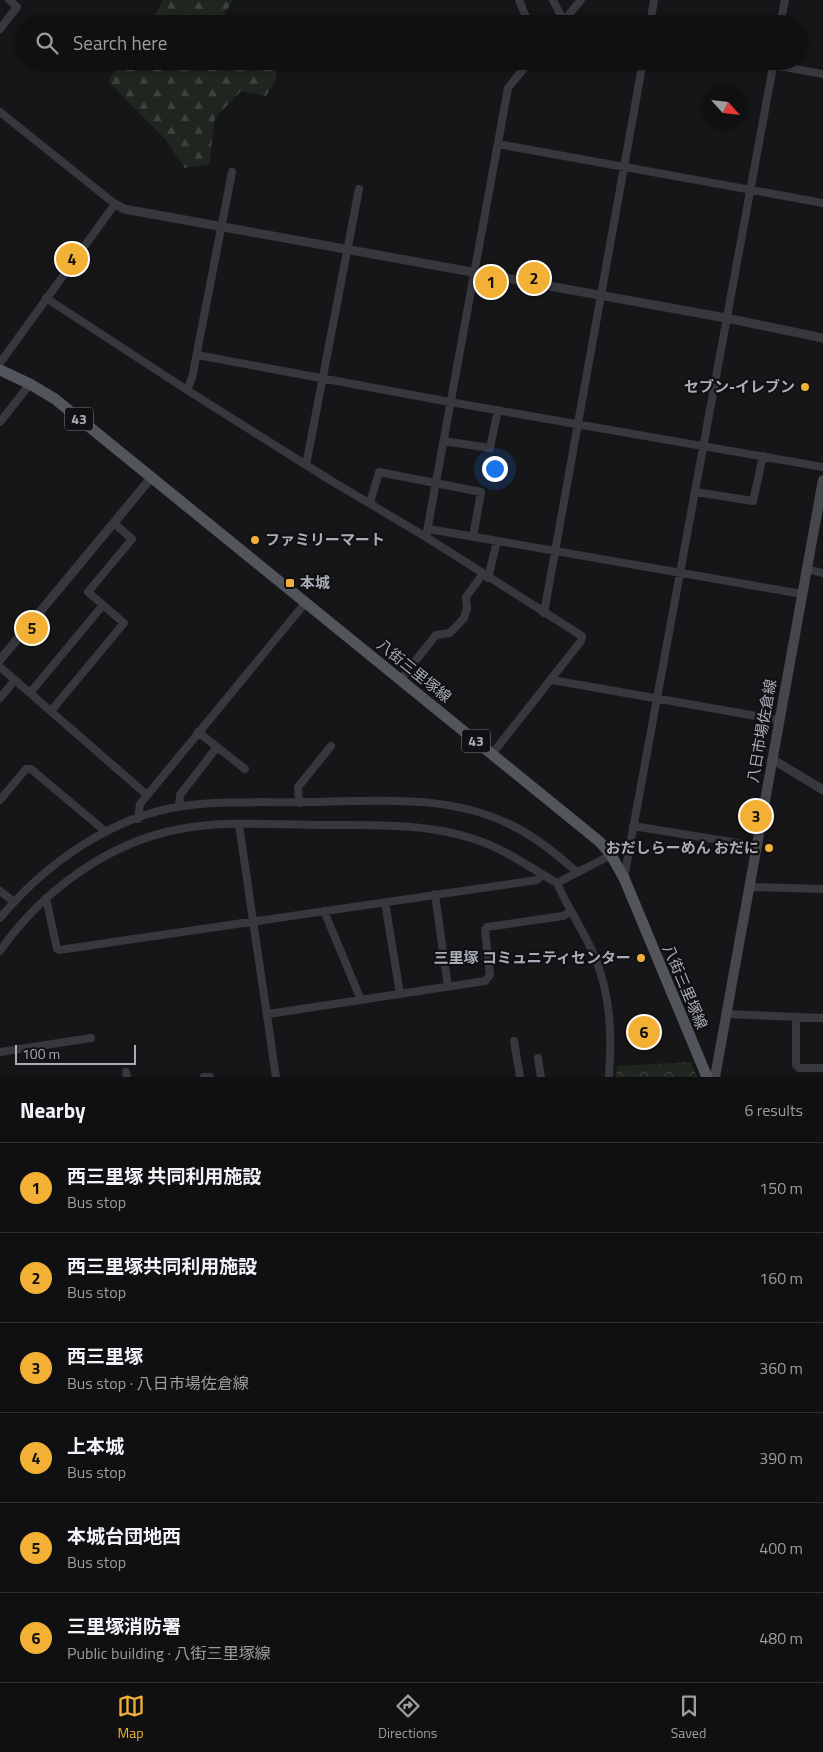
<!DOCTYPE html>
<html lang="en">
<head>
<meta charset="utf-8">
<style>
	body { margin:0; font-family:"Titillium Web","Noto Sans JP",sans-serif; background:#19191b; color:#f1f3f6 }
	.compass { position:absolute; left:703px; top:85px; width:45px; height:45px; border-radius:50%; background:#101012; box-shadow:0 1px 4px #0004; rotate:117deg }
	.scale { position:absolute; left:15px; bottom:12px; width:121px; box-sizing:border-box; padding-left:5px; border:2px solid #a8adb8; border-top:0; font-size:14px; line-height:18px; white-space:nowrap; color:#a8adb8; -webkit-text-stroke:4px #111113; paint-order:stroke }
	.you { position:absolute; left:494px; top:468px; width:18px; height:18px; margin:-12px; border:4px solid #fff; border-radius:50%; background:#1a73e8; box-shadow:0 0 0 8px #1a73e833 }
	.badge { display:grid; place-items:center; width:32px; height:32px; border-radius:50%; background:#f2b134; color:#111; font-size:16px; font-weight:700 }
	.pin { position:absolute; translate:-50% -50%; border:2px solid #fff; box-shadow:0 1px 5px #0006 }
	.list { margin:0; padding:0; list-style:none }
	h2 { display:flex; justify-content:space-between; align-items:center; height:65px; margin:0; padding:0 20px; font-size:21px }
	h2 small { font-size:16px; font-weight:400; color:#9c9d9f }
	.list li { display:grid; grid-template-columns:32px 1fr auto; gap:15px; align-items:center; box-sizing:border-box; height:90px; padding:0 20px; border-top:1px solid #303032 }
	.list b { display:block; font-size:19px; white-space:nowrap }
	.list p { margin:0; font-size:16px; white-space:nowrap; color:#9c9d9f }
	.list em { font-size:16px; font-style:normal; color:#9c9d9f }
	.icon { flex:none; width:28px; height:28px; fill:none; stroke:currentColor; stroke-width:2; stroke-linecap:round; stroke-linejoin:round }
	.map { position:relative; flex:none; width:823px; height:1077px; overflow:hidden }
	.search { position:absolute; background:#101012; box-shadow:0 1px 4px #0004; left:15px; right:15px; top:15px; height:55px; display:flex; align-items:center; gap:12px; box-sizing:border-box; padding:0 18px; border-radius:28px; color:#9c9d9f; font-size:19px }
	.sheet { height:605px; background:#101012 }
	nav { display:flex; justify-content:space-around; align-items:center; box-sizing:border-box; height:70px; border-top:1px solid #303032; background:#101012; font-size:14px; color:#9c9d9f }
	nav a { display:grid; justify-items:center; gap:2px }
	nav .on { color:#f2b134 }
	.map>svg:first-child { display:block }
	.forest { fill:url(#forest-firs) }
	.park { fill:url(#park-crowns) }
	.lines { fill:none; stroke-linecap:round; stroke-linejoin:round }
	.minor { stroke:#37383d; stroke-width:8 }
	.tertiary { stroke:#37383d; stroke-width:9 }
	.secondary { stroke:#45474d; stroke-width:10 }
	.primary { stroke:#53555c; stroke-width:11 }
	.poi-dot { fill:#f2b134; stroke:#111113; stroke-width:2 }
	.labels { text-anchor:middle; stroke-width:4.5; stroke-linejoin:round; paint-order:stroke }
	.shield { fill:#111113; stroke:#7b7e86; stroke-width:1 }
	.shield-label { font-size:14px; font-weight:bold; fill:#a8adb8 }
	.poi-label { font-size:15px; font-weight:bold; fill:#a8adb8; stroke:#111113; text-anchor:end }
	.street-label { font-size:15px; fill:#a8adb8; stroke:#111113 }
</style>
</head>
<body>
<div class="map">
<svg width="823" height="1077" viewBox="0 0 823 1077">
	<defs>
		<pattern id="forest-firs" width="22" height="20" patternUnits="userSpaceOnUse" patternTransform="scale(1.25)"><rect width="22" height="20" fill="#1e261f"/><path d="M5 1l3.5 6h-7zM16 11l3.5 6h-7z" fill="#3c433d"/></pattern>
		<pattern id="park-crowns" width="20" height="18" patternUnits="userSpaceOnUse" patternTransform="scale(1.25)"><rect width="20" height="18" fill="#1e261f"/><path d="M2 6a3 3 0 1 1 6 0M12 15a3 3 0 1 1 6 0" fill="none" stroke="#3c433d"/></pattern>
	</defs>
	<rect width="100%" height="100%" fill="#161618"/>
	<path class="forest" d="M 163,0 L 233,0 L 220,21 L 223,24 L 150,24 Z
		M 123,61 L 276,61 L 276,80 L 266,96 L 241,91 L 215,118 L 209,164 L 185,168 L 164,138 L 108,81 Z"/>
	<path class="park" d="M 691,1062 L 697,1077 L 616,1077 L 617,1066 Z"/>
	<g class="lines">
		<path class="minor" d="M 519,0 L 529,24
			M 553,0 L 565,24
			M 561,24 L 581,0
			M 650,24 L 654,0
			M 780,24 L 785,0
			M 0,29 L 17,7 L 9,0
			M 752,61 L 823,74
			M 0,112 L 115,204 L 0,363
			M 498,144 L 823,203
			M 46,298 L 187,390 L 330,480 L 426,537 L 582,636 L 581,641 L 492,754
			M 197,355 L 450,402 L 823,467
			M 187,390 L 192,378 L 232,172
			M 0,422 L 30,384
			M 444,441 L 490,448 L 498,410
			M 306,465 L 359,189
			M 695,492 L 753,501 L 763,456
			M 370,503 L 379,472 L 481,492 L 473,537
			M 429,529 L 802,594
			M 426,537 L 508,88 L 530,61
			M 806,569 L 823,573
			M 488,578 L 497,541
			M 544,613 L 643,61
			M 0,667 L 147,795
			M 400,680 L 436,635 L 450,633 L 464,618 L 467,608 L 466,597 L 482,575
			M 552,680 L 779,720
			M 30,693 L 103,605
			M 0,698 L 15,680
			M 51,711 L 124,623 L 88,592 L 132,539 L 114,523
			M 198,732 L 245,769
			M 0,800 L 26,769 L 31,769 L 106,832
			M 299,803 L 298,787 L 331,746
			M 179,807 L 180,795 L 217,747
			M 138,819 L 140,804 L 306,602
			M 239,825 L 276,1077
			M 633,826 L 756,846
			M 624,878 L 774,61
			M 557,883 C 568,908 583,930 594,955 C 611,995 612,1035 609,1077
			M 749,887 L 823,889
			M 0,891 L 14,902
			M 435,894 L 448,987
			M 46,898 L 57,949 L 59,950 L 537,880 L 542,875
			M 385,902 L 400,994
			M 324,911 L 361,1000
			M 0,918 C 45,864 112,816 183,806 C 225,800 270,803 312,802 C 377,801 448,794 509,824 C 535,836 556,854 577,872
			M 0,951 C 41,892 108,842 180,829 C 226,820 277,825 324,825 C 375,825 425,823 474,839 C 505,849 529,867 557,883 L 611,855
			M 268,1014 L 485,981 L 490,975 L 485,930 L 487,927 L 563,916 L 570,912
			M 727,1014 L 823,1018
			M 796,1018 L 796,1065 L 799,1068 L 823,1068
			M 514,1041 L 520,1077
			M 0,1052 L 91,1038
			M 538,1058 L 541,1077
			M 126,1072 L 127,1077
			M 204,1077 L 210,1077"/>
		<path class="tertiary" d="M 115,204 L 124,209 L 726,318 L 823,338
			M 0,660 L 151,478
			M 772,759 L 823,790"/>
		<path class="secondary" d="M 715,1077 L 823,480"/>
		<path class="primary" d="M 0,370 L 30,384 L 55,399 L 600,842 L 611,855 L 624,878 L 707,1077"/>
	</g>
	<g class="poi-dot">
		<circle cx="805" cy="387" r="5"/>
		<circle cx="255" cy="540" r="5"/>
		<rect x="285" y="578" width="10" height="10" rx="2.5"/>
		<circle cx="769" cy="848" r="5"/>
		<circle cx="641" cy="958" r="5"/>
	</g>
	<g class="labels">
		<g class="shield">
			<rect x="65" y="407.5" width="28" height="23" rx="4"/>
			<rect x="462" y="729.5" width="28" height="23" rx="4"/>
		</g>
		<g class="shield-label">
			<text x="79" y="424">43</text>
			<text x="476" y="746">43</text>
		</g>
		<g class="poi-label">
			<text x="795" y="392">セブン-イレブン</text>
			<text x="265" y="545" text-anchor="start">ファミリーマート</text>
			<text x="300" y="588" text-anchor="start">本城</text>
			<text x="759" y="853">おだしらーめん おだに</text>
			<text x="631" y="963">三里塚 コミュニティセンター</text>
		</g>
		<g class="street-label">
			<text transform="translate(414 671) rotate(39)" y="5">八街三里塚線</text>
			<text transform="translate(762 731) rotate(-80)" y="5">八日市場佐倉線</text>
			<text transform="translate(685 987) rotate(67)" y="5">八街三里塚線</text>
		</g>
	</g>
</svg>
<svg class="compass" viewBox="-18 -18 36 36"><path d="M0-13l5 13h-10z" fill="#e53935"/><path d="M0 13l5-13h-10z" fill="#9c9d9f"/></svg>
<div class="scale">100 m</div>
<div class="you"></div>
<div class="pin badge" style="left:491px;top:282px">1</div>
<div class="pin badge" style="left:534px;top:278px">2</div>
<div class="pin badge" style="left:756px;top:816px">3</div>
<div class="pin badge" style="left:72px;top:259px">4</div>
<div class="pin badge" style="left:32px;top:628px">5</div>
<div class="pin badge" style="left:644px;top:1032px">6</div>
<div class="search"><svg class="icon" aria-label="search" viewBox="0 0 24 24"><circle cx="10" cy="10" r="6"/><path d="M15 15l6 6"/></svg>Search here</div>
</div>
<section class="sheet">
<h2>Nearby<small>6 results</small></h2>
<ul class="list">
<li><span class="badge">1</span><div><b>西三里塚 共同利用施設</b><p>Bus stop</p></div><em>150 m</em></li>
<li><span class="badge">2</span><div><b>西三里塚共同利用施設</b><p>Bus stop</p></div><em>160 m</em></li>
<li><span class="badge">3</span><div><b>西三里塚</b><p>Bus stop · 八日市場佐倉線</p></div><em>360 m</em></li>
<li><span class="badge">4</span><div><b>上本城</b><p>Bus stop</p></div><em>390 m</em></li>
<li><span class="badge">5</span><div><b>本城台団地西</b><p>Bus stop</p></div><em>400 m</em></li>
<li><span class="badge">6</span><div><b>三里塚消防署</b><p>Public building · 八街三里塚線</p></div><em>480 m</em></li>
</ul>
</section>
<nav>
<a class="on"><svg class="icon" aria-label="map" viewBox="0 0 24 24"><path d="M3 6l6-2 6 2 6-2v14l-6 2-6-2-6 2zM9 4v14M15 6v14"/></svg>Map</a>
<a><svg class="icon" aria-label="directions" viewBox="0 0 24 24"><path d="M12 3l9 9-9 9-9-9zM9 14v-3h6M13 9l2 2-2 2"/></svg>Directions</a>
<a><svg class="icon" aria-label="saved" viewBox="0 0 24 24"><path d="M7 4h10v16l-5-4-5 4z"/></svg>Saved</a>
</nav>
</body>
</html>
